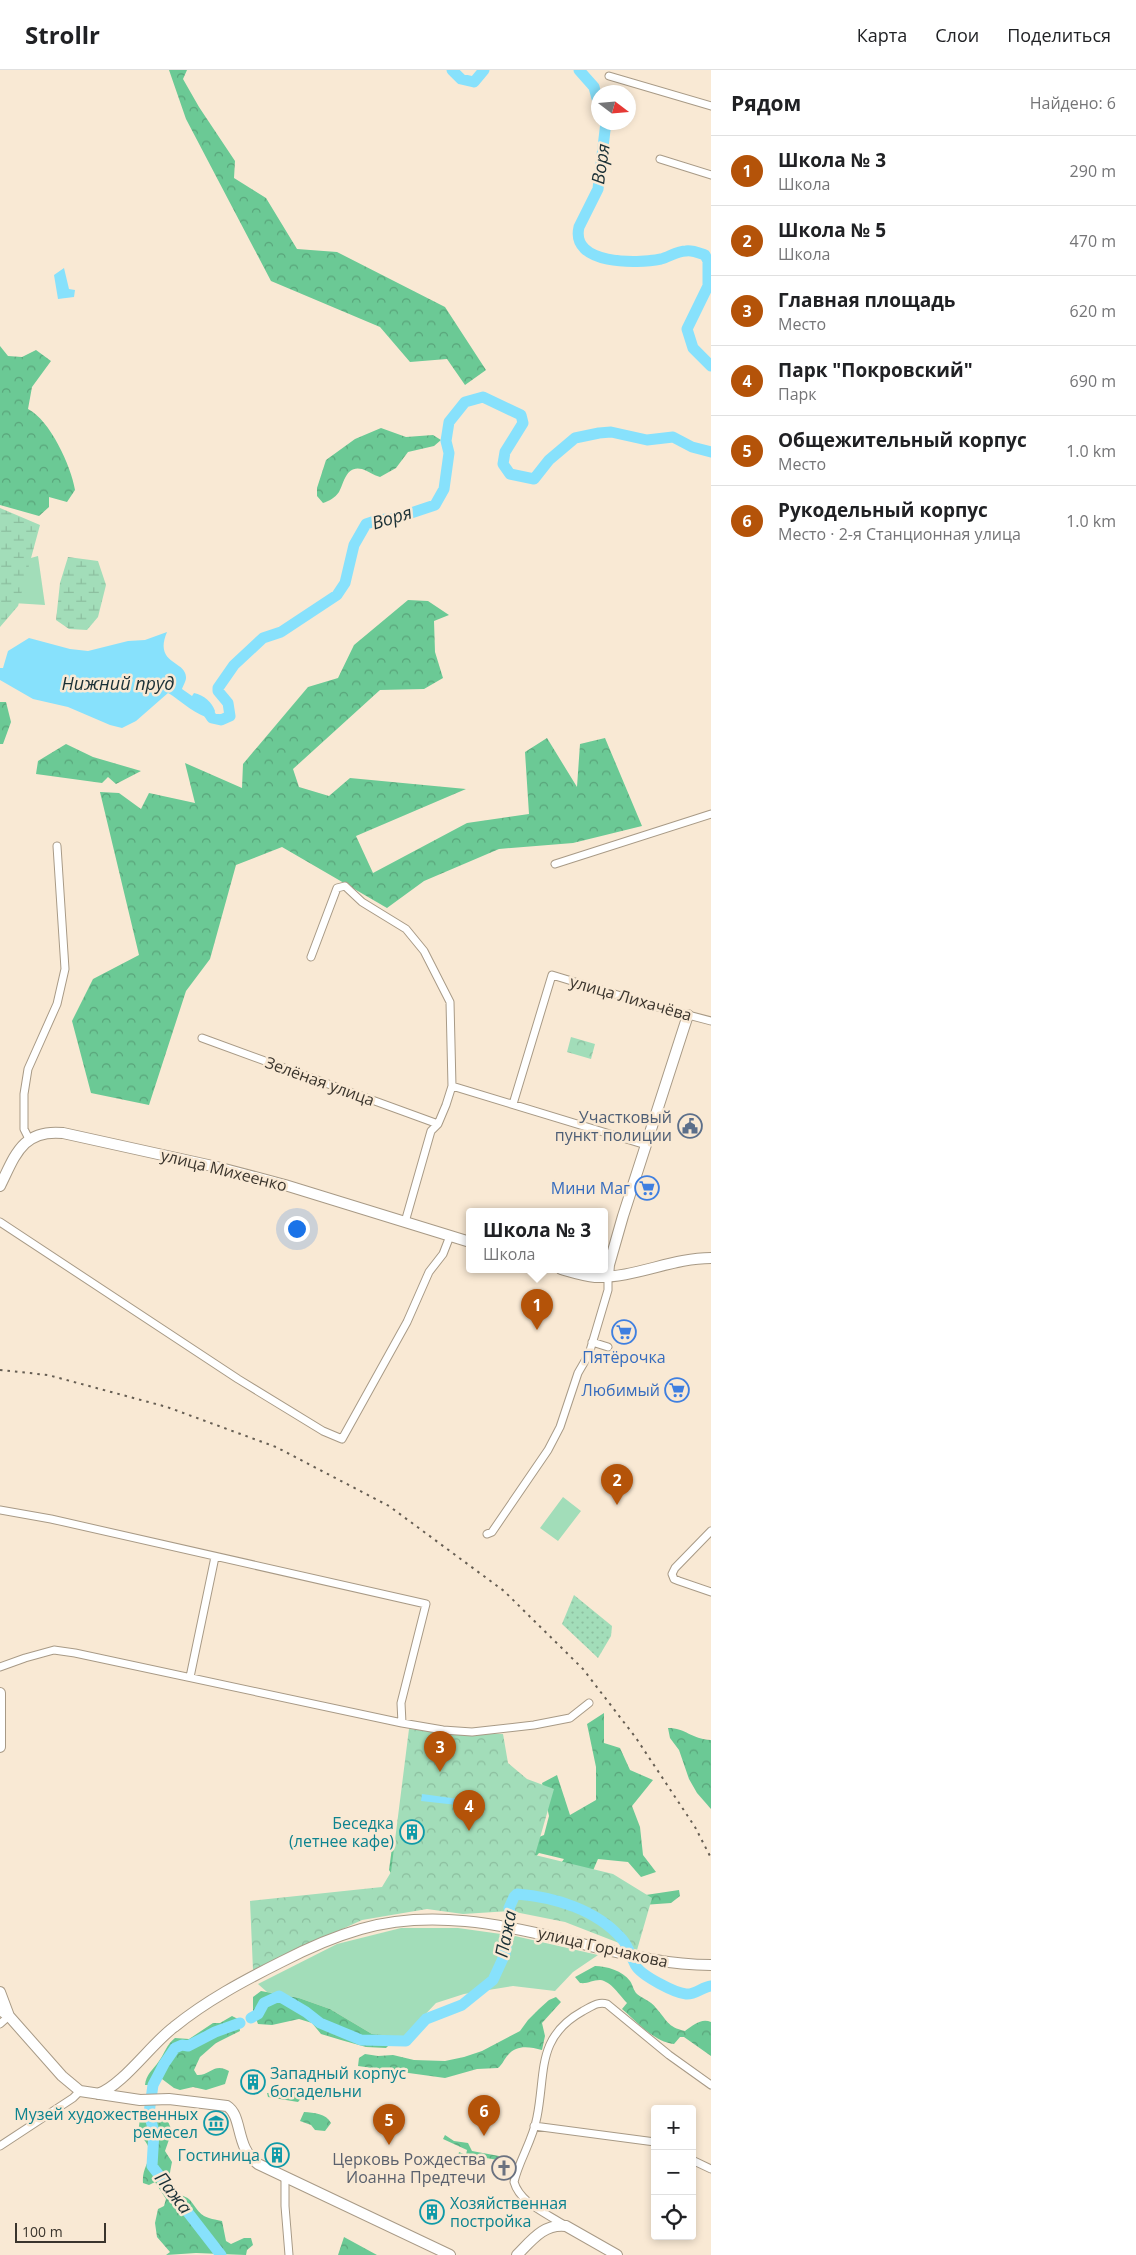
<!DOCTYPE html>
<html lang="ru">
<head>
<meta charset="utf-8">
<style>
	body { margin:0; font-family:"Open Sans",sans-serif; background:#f6f6f6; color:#202124 }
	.controls { position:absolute; right:15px; bottom:15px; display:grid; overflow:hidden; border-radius:5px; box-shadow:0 2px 8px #0003 }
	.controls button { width:45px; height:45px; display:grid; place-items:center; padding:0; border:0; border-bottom:1px solid #e0e0e0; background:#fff; color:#202124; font:25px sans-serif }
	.compass { position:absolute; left:591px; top:15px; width:45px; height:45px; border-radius:50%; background:#fff; box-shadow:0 2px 8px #0003; rotate:106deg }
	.scale { position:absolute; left:15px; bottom:12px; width:91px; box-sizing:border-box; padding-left:5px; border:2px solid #3b352d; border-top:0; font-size:14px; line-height:18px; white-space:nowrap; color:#3b352d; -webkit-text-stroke:4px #f9e9d4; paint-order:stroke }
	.you { position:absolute; left:296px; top:1158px; width:18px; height:18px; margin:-12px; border:4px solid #fff; border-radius:50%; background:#1a73e8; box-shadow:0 0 0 8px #1a73e833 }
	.badge { display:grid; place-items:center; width:32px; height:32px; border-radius:50%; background:#b45309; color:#fff; font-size:16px; font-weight:700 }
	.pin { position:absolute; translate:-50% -41px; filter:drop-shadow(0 1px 2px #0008) }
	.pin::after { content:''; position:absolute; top:26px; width:18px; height:15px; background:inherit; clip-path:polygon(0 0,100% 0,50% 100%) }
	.popup { position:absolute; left:466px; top:1138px; width:142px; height:65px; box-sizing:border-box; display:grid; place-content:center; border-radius:5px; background:#fff; filter:drop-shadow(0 1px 4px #0005); font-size:16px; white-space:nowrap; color:#757577 }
	.popup b { font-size:19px; color:#202124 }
	.popup::after { content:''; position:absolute; left:50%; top:100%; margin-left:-10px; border:10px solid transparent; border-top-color:#fff }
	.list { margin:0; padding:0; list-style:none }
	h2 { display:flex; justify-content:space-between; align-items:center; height:65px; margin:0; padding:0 20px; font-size:21px }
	h2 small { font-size:16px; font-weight:400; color:#757577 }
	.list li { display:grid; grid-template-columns:32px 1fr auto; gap:15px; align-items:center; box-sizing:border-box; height:70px; padding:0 20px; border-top:1px solid #e0e0e0 }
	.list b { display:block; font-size:19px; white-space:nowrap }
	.list p { margin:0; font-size:16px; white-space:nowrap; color:#757577 }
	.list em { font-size:16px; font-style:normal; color:#757577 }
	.icon { flex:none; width:28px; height:28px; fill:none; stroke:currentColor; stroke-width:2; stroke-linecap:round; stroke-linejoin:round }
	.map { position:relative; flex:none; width:711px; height:2185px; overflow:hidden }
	header { display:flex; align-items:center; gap:30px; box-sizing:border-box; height:70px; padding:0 25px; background:#fff; border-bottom:1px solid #e0e0e0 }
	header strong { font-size:24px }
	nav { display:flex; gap:28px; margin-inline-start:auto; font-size:18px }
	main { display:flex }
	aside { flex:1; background:#fff }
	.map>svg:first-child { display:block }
	.grass { fill:#a2ddb9 }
	.forest { fill:url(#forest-crowns) }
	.wetland { fill:url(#wetland-marsh) }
	.park { fill:url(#park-crowns) }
	.garden { fill:url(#garden-dots) }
	.water { fill:#87e1fc }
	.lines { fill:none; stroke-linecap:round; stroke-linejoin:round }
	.river { stroke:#87e1fc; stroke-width:11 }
	.street-casing { stroke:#a89a86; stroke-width:9 }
	.secondary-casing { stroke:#a89a86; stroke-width:12 }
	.street { stroke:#fff; stroke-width:7 }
	.secondary { stroke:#fff; stroke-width:10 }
	.rail { stroke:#665e53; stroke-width:2; stroke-dasharray:2.5 5; stroke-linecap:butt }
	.labels { text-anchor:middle; stroke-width:5; stroke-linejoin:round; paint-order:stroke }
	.street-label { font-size:16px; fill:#3b352d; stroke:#f9e9d4 }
	.service-label { font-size:16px; fill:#4e5e75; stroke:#f9e9d4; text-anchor:end }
	.shop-label { font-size:16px; fill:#366cbe; stroke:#f9e9d4; text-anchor:end }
	.culture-label { font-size:16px; fill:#0d838f; stroke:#f9e9d4; text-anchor:end }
	.worship-label { font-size:16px; fill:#5b616d; stroke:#f9e9d4; text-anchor:end }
	.water-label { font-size:18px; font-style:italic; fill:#1a3036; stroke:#f9e9d4 }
</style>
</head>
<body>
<header>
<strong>Strollr</strong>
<nav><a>Карта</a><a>Слои</a><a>Поделиться</a></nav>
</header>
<main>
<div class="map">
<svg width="711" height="2185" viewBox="0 0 711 2185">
	<defs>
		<pattern id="forest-crowns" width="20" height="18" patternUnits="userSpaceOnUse" patternTransform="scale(1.25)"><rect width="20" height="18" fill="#6bc995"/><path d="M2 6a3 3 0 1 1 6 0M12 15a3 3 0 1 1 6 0" fill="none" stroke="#59a47a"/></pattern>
		<pattern id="wetland-marsh" width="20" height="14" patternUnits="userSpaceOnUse" patternTransform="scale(1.25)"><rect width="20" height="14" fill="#a2ddb9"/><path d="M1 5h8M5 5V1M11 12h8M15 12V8" fill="none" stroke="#8cbe9f"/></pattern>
		<pattern id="park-crowns" width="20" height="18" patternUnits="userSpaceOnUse" patternTransform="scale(1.25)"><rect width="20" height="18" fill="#a2ddb9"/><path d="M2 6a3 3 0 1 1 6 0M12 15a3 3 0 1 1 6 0" fill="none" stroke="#8cbe9f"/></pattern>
		<pattern id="garden-dots" width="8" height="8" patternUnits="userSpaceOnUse" patternTransform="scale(1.25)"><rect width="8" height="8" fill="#a2ddb9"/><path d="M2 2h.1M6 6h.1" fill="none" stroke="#8cbe9f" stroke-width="1.8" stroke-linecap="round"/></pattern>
	</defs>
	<rect width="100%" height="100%" fill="#f9e9d4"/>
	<path class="grass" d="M 38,486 L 45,535 L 13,533 L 2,496 Z
		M 563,1427 L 581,1441 L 558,1471 L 540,1458 Z
		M 401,1858 L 458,1858 L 515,1866 L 598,1885 L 573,1902 L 555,1921 L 513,1916 L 464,1924 L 436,1933 L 403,1968 L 372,1964 L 330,1939 L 299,1928 L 267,1922 L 258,1914 L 337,1874 Z"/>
	<path class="forest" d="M 169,0 L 187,0 L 183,9 L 199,37 L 235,91 L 234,108 L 266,128 L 297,179 L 337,182 L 445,237 L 486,300 L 465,315 L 447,289 L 410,292 L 380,257 L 271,211 L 186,49 Z
		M 0,276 L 8,286 L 22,287 L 36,280 L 51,291 L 32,317 L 28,339 C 50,350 71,396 75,420 L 67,432 L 49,427 L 49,437 L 39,446 L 0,435 Z
		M 381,358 L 406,367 L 433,365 L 441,370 L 434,376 L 408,382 L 396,398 L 380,407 C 373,405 368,401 362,399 C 346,395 344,413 339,422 C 335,428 329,431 323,433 L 317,426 L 317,418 L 326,390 L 355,369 Z
		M 408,530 L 428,531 L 449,545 L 434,551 L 435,582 L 443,608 L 424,619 L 380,620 L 293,699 L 299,717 L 329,726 L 350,708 L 466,719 L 356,766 L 373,803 L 467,753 L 529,744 L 525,682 L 547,668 L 577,717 L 580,674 L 605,668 L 642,756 L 573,773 L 499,779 L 424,811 L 387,838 L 282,777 L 236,795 L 210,889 L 186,921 L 149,1035 L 91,1023 L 72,951 L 93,909 L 139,885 L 100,722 L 119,723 L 141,739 L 149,723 L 195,733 L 185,693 L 242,718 L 243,694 L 308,617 L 338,608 L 354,575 Z
		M 0,632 L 6,632 L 11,652 L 3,674 L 0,674 Z
		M 66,674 L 93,687 L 141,701 L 116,714 L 108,707 L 102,713 L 36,704 L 38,691 Z
		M 604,1643 L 604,1673 L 620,1678 L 630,1700 L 653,1710 L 632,1736 L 640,1757 L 643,1785 L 656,1802 L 641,1807 L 628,1792 L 598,1789 L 585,1819 L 556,1800 L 564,1789 L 539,1783 L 521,1804 L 395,1810 L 389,1800 L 393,1770 L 399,1766 L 529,1771 L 544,1765 L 549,1746 L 542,1713 L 557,1705 L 570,1745 L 596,1730 L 596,1697 L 587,1654 Z
		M 668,1658 C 686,1658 691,1669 711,1670 L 711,1739 L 697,1723 L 689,1709 L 679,1680 L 670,1668 Z
		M 679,1820 L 680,1826 L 671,1833 L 643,1835 L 639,1826 Z
		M 595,1896 C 606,1896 623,1901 630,1911 C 633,1915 633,1920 637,1924 C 643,1929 651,1931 656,1938 C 667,1950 667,1957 685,1961 C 694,1955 701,1948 711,1952 L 711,1986 L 684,1967 L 680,1967 L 674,1974 C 654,1972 636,1951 622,1939 L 627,1933 C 620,1926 611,1911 600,1910 C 592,1910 588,1914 580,1913 L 575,1907 Z
		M 261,1921 L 299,1928 L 330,1939 L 372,1964 L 392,1966 L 391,1973 L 386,1978 L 366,1977 L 341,1970 L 321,1964 L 312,1953 L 299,1949 L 272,1955 L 258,1954 L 253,1941 L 253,1927 Z
		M 556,1927 L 561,1932 L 542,1953 L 545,1966 L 542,1980 C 530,1977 517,1974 508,1985 C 504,1989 503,1994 498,1998 L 477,1999 L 445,2008 L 358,1996 L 359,1988 L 365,1984 L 378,1986 L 393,1985 L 414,1990 L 445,1991 L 464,1987 L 482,1981 L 520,1961 L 528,1950 L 539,1939 L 549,1930 Z
		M 232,1946 L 238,1949 L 240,1961 L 216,1973 L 200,1987 L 194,2000 L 197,2005 C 210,2006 214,1992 229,2001 L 225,2014 L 206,2020 L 193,2017 L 180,2020 L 174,2018 L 162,2009 L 149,2015 L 145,2015 C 146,2004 153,2000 159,1991 C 165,1983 166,1975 175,1968 L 189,1969 L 213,1953 L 220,1953 Z
		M 294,2017 L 308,2020 L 298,2032 L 268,2027 L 267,2023 L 294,2022 Z
		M 158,2040 L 164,2042 L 172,2061 L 165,2081 L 172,2092 C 170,2103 165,2119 179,2124 C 183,2126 187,2127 190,2130 C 202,2146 201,2147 222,2151 L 226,2171 L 231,2174 L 244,2168 L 251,2168 L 253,2175 L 247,2180 L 246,2185 L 196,2183 L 166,2185 L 170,2182 L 157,2167 L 155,2153 L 158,2139 L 164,2136 L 166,2129 L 155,2112 L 149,2115 L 143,2113 C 141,2091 162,2086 138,2063 L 140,2049 Z
		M 304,2042 C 314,2043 326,2043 331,2053 L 325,2061 L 315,2060 L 311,2055 L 300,2051 Z
		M 445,2065 L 454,2071 L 468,2073 L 472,2081 L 499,2086 L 498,2090 L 486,2088 L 481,2095 L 458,2086 L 459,2082 L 466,2085 L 467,2080 L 443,2069 Z
		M 344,2167 L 377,2185 L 338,2185 Z"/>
	<path class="wetland" d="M 0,438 L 40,455 L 18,536 L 0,557 Z
		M 68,487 L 98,491 L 106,515 L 98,547 L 87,560 L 69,559 L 56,550 L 60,513 Z"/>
	<path class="park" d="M 571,967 L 595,974 L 591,989 L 567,982 Z
		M 409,1659 L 503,1664 L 508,1693 L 527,1709 L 554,1719 L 535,1785 L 613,1804 L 652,1828 L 637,1880 L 565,1852 L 510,1841 L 463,1844 L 427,1839 L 362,1850 L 253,1900 L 250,1831 L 382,1817 L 391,1802 Z"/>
	<path class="garden" d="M 574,1525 L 612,1556 L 611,1566 L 598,1588 L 562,1554 Z"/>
	<path class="water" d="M 64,198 L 69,219 L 75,220 L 74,227 L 58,229 L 54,205 Z
		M 167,562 C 153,595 187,590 186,608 C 186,611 183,616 182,619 L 192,626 L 194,623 C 204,625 212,632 215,641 L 212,648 C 197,647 182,631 168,623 L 136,651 L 122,658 L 110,655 L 68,637 L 33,629 L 0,610 L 0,598 L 3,598 L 8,581 L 29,568 L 70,579 L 88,581 L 128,571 L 145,570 Z
		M 422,1724 L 459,1729 L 457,1735 L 421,1731 Z"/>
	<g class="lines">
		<path class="river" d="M 452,0 L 461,9 L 474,12 L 484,0
			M 579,0 L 594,17 L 598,32
			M 606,52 L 598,119 L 579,157 C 570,195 637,194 661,189 C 669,187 677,181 686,181 C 692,180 699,183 705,185 L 708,191 L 708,216 L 687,259 L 693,278 L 711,296
			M 204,636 L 212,648 L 221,650 L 230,646 L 228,633 L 218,621 L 218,618 L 234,595 L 263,568 L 281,562 L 337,525 L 345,513 L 354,475 L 366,454 L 378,450 L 396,448 L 435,435 L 444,419 L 449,383 L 446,371 L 449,352 L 465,332 L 483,327 L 521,345 L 523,353 L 505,382 L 503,394 L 510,404 L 534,409 L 549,390 L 575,368 L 599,363 L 611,362 L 647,370 L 673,367 L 692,377 L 711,382
			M 251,1948 L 258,1944 L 264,1933 L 279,1926 L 306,1942 L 320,1953 L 361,1970 L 406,1971 L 426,1949 L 462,1935 L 493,1910 L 505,1884 L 511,1845 L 509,1838 L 514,1827 L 517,1824 C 555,1827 597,1840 622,1869 C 629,1877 631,1887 636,1896 C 642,1906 675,1923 686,1924 C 695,1925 702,1917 711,1916
			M 221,2185 L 152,2096 L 154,2062 L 149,2043 L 153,2015 L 164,1994 L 175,1978 L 182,1975 L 188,1976 L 215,1962 L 240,1953"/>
		<g class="street-casing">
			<path id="street" d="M 609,6 L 711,36
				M 660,89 L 711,105
				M 555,794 L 711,744
				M 311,887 L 337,818 L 345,816 L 362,832 L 406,859 L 424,881 L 450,932 L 452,1016 L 446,1035 L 438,1054 L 431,1061 L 405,1152
				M 202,968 L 438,1054
				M 452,1016 L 646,1075
				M 513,1034 L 552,905 L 654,936 L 711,951
				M 29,1069 L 24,1059 L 24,1024 L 28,999 L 57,934 L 65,899 L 57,776
				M 0,1152 L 238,1309 L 323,1361 L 342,1369 L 407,1252 L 429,1202 L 443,1184 L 450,1166
				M 592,1272 L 608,1277
				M 0,1440 L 51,1449 L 426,1534 L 401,1633 L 402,1653
				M 711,1461 L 675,1498 L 672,1504 L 674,1509 L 679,1511 L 711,1522
				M 487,1464 L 492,1462 L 548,1380 L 560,1357 L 578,1303 L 589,1284 L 608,1220 L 608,1206
				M 0,1597 L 25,1588 L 54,1580 L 75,1583 L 402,1653 L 443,1660 L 472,1662 L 534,1655 L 570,1648 L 589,1633
				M 190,1607 L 215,1487
				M 0,1954 L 9,1946
				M 534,2056 L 655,2072
				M 0,2076 L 73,2028 L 80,2021
				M 692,2090 L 711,2099
				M 285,2108 L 285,2136 L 289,2185
				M 564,2155 C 546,2143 520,2133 514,2112 C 519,2090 533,2070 537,2047 C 546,2002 536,1967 583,1941 C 591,1937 598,1931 607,1934 L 669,1985 L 711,2015"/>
		</g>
		<g class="secondary-casing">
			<path id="secondary" d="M 0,1116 C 15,1086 22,1059 63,1063 L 217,1097 L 285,1115 L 470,1172
				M 561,1199 C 572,1202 583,1206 595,1207 C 635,1208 672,1188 711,1188
				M 608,1206 L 609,1195 L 623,1146 L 688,945
				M 0,1623 L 0,1677
				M 0,1922 L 9,1946
				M 0,1940 L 9,1946 L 62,2006 L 80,2021 L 140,2030 L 169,2029 L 227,2036 C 243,2046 235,2078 258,2094 L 450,2185
				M 98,2024 C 123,2015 151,1974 174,1957 C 206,1931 243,1911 281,1892 C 306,1879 333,1867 361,1859 C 430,1839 501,1854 570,1871 C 617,1882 662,1895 711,1895
				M 517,2185 C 531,2171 544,2153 566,2156 L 617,2185"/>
		</g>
		<use href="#street" class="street"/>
		<use href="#secondary" class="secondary"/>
		<path class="rail" d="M 0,1300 L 48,1305 L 167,1337 L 276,1377 L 389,1436 L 504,1521 L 583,1599 L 636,1668 L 695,1757 L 711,1788"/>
	</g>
	<defs>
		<g id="civic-ring" transform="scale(1.25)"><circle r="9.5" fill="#f9e9d4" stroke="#5c6f8a" stroke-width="1.5"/><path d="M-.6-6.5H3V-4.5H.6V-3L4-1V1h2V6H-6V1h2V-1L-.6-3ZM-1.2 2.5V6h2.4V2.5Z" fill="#5c6f8a"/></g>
		<g id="supermarket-ring" transform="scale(1.25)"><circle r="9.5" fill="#f9e9d4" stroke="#3f7fe0" stroke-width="1.5"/><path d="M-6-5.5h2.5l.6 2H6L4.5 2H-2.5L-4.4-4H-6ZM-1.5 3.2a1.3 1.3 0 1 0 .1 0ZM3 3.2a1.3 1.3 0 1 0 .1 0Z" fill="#3f7fe0"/></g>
		<g id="building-ring" transform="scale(1.25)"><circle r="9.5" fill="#f9e9d4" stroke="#0f9aa8" stroke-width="1.5"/><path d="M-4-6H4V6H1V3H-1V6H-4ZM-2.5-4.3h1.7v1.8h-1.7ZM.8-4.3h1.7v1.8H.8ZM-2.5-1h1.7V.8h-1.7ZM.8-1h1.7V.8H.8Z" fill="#0f9aa8"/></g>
		<g id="museum-ring" transform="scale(1.25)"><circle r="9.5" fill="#f9e9d4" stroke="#0f9aa8" stroke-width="1.5"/><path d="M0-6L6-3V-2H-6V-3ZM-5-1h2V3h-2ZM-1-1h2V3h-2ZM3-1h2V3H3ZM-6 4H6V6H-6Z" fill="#0f9aa8"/></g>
		<g id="church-ring" transform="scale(1.25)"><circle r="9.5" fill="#f9e9d4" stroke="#6b7280" stroke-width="1.5"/><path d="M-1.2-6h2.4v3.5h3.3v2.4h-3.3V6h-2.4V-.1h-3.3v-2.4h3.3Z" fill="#6b7280"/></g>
	</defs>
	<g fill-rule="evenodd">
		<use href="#civic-ring" x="690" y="1056"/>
		<use href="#supermarket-ring" x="647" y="1118"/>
		<use href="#supermarket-ring" x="624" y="1262"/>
		<use href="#supermarket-ring" x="677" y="1320"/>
		<use href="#building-ring" x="412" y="1762"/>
		<use href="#building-ring" x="253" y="2012"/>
		<use href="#museum-ring" x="216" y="2053"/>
		<use href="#building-ring" x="277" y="2085"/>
		<use href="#church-ring" x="504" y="2098"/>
		<use href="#building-ring" x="432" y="2142"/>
	</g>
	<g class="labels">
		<g class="street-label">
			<text transform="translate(631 928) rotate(16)" y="6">улица Лихачёва</text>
			<text transform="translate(320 1011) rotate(20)" y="6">Зелёная улица</text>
			<text transform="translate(224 1100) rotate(14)" y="6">улица Михеенко</text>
			<text transform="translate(603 1877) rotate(13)" y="6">улица Горчакова</text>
		</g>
		<g class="service-label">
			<text x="672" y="1053">Участковый<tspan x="672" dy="18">пункт полиции</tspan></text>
		</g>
		<g class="shop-label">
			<text x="630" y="1124">Мини Маг</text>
			<text x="624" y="1293" text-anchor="middle">Пятёрочка</text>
			<text x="660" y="1326">Любимый</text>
		</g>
		<g class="culture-label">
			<text x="394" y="1759">Беседка<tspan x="394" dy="18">(летнее кафе)</tspan></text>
			<text x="270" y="2009" text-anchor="start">Западный корпус<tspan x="270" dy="18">богадельни</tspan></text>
			<text x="198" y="2050">Музей художественных<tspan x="198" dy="18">ремесел</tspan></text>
			<text x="260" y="2091">Гостиница</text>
			<text x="450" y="2139" text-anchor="start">Хозяйственная<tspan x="450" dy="18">постройка</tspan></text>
		</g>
		<g class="worship-label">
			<text x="486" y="2095">Церковь Рождества<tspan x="486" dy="18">Иоанна Предтечи</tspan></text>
		</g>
		<g class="water-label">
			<text transform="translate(601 94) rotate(-82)" y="6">Воря</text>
			<text transform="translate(392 448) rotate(-17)" y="6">Воря</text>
			<text x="118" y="620">Нижний пруд</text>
			<text transform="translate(506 1864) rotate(-79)" y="6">Пажа</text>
			<text transform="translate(173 2123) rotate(52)" y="6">Пажа</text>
		</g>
	</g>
</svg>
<div class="controls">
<button>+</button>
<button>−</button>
<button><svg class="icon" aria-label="locate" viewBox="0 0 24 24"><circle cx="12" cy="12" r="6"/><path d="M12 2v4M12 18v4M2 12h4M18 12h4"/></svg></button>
</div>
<svg class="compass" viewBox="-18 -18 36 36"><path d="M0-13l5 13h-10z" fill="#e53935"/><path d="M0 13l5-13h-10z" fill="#757577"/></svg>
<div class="scale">100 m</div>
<div class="you"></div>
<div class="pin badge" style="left:537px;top:1260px">1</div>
<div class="popup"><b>Школа № 3</b>Школа</div>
<div class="pin badge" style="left:617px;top:1435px">2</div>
<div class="pin badge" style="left:440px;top:1702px">3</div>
<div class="pin badge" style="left:469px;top:1761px">4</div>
<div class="pin badge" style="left:389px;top:2075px">5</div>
<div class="pin badge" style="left:484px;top:2066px">6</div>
</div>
<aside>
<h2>Рядом<small>Найдено: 6</small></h2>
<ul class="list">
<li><span class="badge">1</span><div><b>Школа № 3</b><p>Школа</p></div><em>290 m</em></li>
<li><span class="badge">2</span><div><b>Школа № 5</b><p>Школа</p></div><em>470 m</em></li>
<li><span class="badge">3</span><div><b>Главная площадь</b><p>Место</p></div><em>620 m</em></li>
<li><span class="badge">4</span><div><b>Парк &quot;Покровский&quot;</b><p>Парк</p></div><em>690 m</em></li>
<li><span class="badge">5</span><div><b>Общежительный корпус</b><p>Место</p></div><em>1.0 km</em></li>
<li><span class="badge">6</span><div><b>Рукодельный корпус</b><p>Место · 2-я Станционная улица</p></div><em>1.0 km</em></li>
</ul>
</aside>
</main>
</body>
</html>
